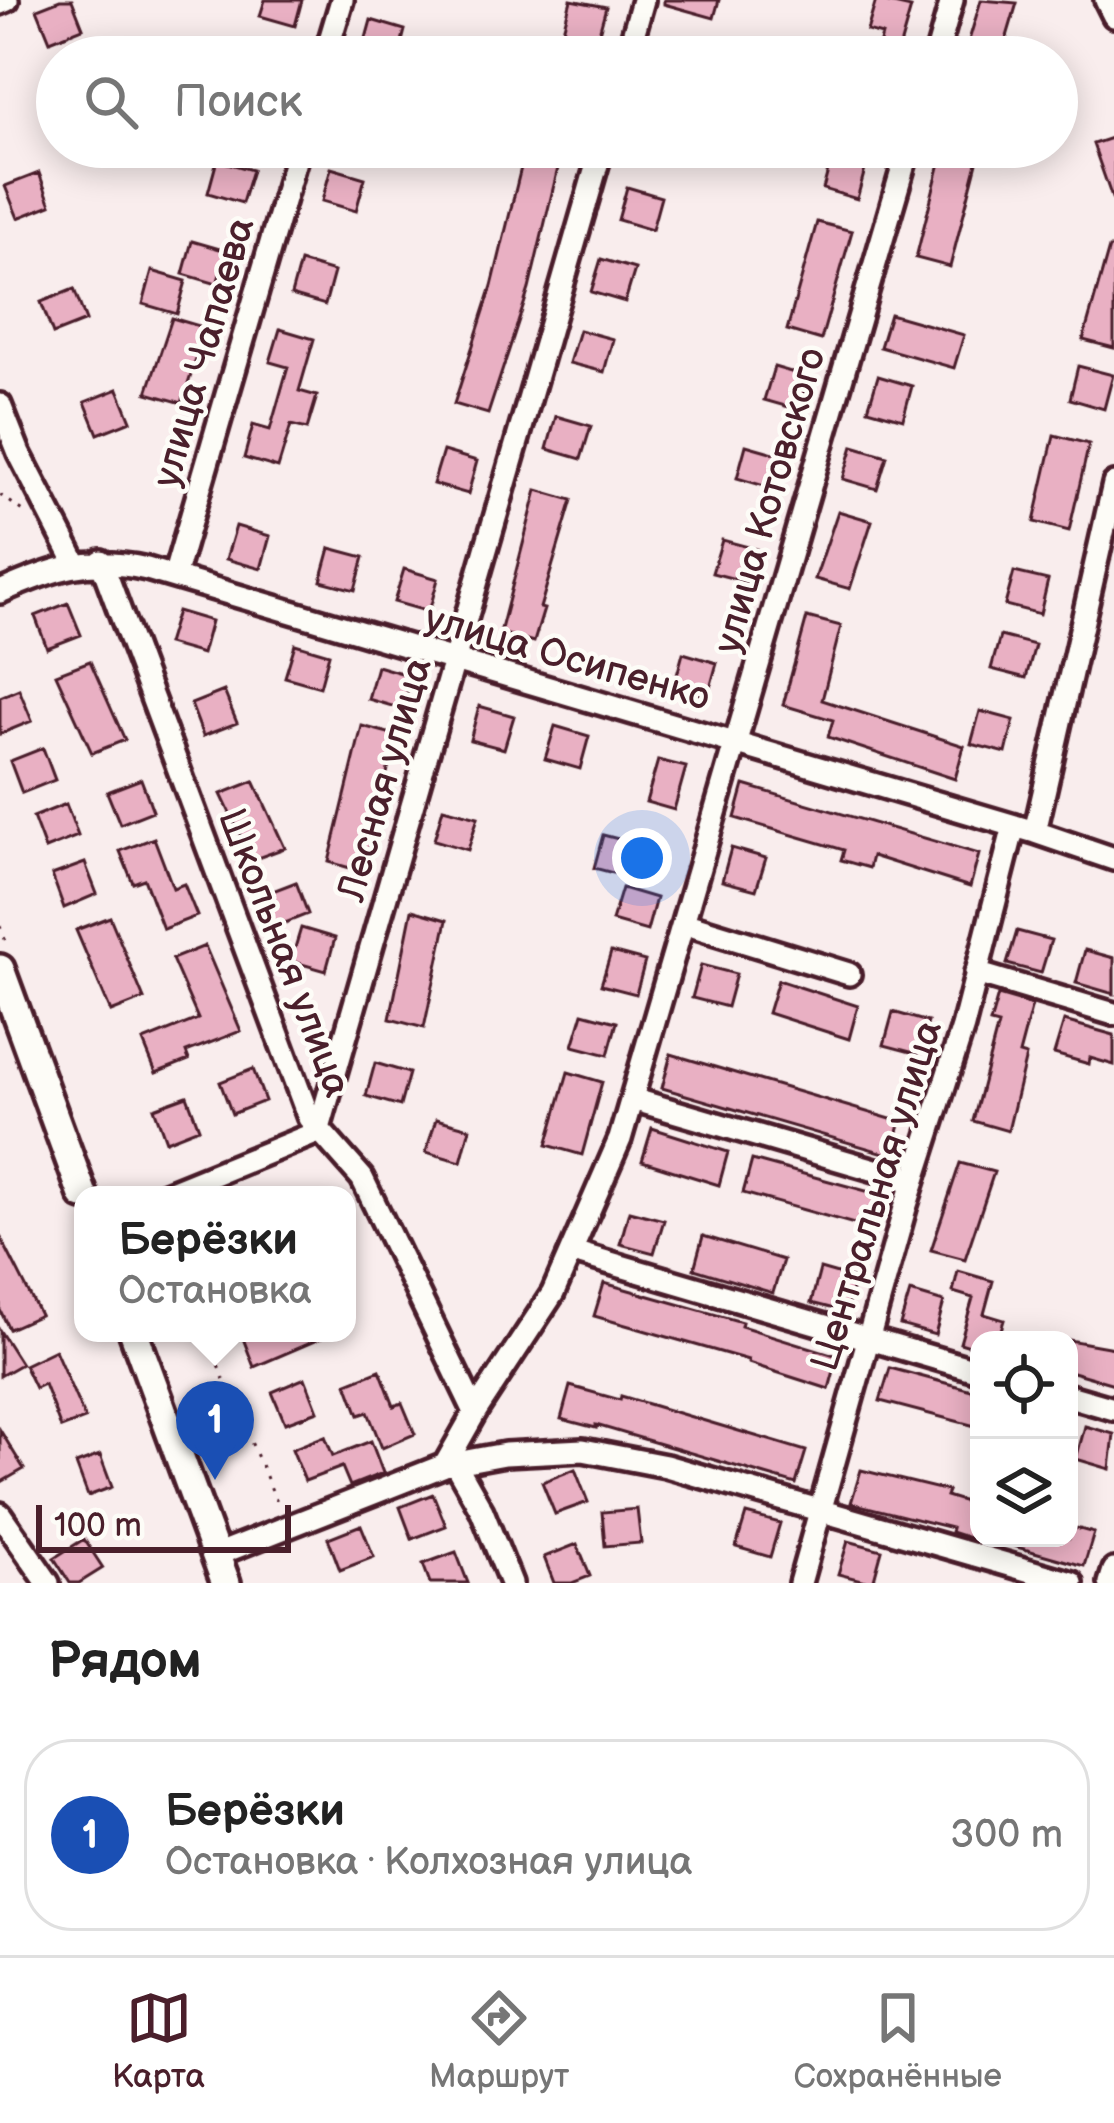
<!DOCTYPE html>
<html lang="ru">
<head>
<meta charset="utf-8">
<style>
	body { margin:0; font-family:"Balsamiq Sans",sans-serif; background:#f2f2f2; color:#222 }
	.controls { position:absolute; right:36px; bottom:36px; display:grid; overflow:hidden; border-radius:24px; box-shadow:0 6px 30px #0003 }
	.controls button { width:108px; height:108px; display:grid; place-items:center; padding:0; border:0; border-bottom:3px solid #e0e0e0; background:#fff; color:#222; font:60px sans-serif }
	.scale { position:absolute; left:36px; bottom:30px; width:255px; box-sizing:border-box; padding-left:12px; border:6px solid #4a1f2b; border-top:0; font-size:33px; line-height:42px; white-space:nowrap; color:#4a1f2b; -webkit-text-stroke:9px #fdfcf7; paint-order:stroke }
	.you { position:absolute; left:642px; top:858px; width:42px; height:42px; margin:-30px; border:9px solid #fff; border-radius:50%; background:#1a73e8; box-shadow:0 0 0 18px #1a73e833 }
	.badge { display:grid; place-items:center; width:78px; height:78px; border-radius:50%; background:#4a1f2b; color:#fff; font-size:39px; font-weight:700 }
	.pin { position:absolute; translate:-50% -99px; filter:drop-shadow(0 3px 6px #0008) }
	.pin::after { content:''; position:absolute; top:63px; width:42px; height:36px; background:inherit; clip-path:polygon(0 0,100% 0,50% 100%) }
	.popup { position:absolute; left:74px; top:1186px; width:282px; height:156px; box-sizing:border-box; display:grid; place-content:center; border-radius:24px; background:#fff; filter:drop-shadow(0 3px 9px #0005); font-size:39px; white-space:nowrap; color:#767676 }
	.popup b { font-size:45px; color:#222 }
	.popup::after { content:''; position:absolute; left:50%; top:100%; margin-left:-24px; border:24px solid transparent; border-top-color:#fff }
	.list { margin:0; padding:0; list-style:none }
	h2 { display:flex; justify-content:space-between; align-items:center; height:156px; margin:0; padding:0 48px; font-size:51px }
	h2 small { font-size:39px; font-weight:400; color:#767676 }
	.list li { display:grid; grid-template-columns:78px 1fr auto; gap:36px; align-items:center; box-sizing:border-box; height:192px; margin:0 24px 24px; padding:0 24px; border:3px solid #e0e0e0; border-radius:48px }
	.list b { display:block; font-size:45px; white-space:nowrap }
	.list p { margin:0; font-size:39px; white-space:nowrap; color:#767676 }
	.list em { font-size:39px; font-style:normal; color:#767676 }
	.icon { flex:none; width:66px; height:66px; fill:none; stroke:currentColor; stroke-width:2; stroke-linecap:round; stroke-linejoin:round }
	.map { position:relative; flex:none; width:1114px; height:1583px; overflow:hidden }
	.search { position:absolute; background:#fff; box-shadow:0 6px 30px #0003; left:36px; right:36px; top:36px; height:132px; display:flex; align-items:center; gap:30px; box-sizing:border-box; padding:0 42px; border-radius:66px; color:#767676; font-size:45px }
	.sheet { height:372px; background:#fff }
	nav { display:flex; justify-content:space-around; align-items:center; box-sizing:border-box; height:168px; border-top:3px solid #e0e0e0; background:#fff; font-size:33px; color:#767676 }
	nav a { display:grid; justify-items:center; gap:6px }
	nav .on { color:#4a1f2b }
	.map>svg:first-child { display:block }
	.building { fill:#e9b0c3; stroke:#4a1f2b; stroke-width:3 }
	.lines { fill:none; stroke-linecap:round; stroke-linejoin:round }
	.minor-casing { stroke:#4a1f2b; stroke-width:30 }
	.major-casing { stroke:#4a1f2b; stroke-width:36 }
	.path { stroke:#4a1f2b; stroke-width:3; stroke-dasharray:3 9; stroke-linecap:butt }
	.minor { stroke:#fdfcf7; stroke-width:21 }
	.major { stroke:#fdfcf7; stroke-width:27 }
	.labels { text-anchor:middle; stroke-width:9; stroke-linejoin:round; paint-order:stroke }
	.street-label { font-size:39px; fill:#4a1f2b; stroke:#fdfcf7 }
</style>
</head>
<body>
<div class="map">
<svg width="1114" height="1583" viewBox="0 0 1114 1583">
	<rect width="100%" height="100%" fill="#f9eded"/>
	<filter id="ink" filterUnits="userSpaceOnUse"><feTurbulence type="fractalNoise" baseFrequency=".00833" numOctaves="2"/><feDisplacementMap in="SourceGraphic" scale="24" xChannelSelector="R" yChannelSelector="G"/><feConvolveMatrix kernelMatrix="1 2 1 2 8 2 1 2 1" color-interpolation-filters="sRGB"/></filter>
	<g filter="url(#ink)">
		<path class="building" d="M 60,0 L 72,0 L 83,28 L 50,41 L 37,9 Z
			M 265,0 L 302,0 L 295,26 L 260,16 Z
			M 571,0 L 606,7 L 597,40 L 563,30 Z
			M 664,0 L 719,0 L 714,18 L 664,4 Z
			M 876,0 L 911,8 L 897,57 L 876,57 L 882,35 L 867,31 Z
			M 981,0 L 1017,3 L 1001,57 L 964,57 Z
			M 371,20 L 405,30 L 398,57 L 362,53 Z
			M 1114,137 L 1114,197 L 1112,198 L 1093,144 Z
			M 526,147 L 563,147 L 529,289 L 488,414 L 454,404 L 492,286 Z
			M 944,147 L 981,147 L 950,267 L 916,258 Z
			M 832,156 L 866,166 L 857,199 L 823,189 Z
			M 217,160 L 252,170 L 242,203 L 208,193 Z
			M 331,168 L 365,178 L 356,211 L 322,201 Z
			M 39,173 L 51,205 L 18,218 L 5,186 Z
			M 627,187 L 661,197 L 652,230 L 618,220 Z
			M 817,222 L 852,231 L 821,340 L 787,330 Z
			M 192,241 L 227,251 L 217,284 L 183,274 Z
			M 1109,248 L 1114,248 L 1114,348 L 1083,340 Z
			M 601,259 L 635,269 L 625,302 L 591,292 Z
			M 300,262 L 334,272 L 325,305 L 291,295 Z
			M 152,271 L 186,281 L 177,314 L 143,304 Z
			M 74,289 L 86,321 L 53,334 L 41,302 Z
			M 890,314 L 964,335 L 954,368 L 880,347 Z
			M 172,318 L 206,328 L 182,403 L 147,393 Z
			M 280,329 L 314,339 L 299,391 L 317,396 L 307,429 L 291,425 L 278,468 L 244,458 L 253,425 L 270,430 L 288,367 L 270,362 Z
			M 579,330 L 613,339 L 604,372 L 569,363 Z
			M 1078,366 L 1113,375 L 1104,409 L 1070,399 Z
			M 774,367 L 808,377 L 799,410 L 764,400 Z
			M 878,376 L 912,386 L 903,419 L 868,409 Z
			M 118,389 L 131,421 L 98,434 L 85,402 Z
			M 556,416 L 591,426 L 581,459 L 547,449 Z
			M 1054,435 L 1089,444 L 1069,531 L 1034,522 Z
			M 746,445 L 781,455 L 771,488 L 737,478 Z
			M 853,446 L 887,456 L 877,489 L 843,479 Z
			M 443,451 L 477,461 L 468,494 L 433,484 Z
			M 537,490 L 572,500 L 540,608 L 544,609 L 534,642 L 500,633 Z
			M 838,511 L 872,521 L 850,589 L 815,579 Z
			M 236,526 L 270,536 L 261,569 L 226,559 Z
			M 722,540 L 756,549 L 747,582 L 712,573 Z
			M 330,548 L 364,557 L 355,590 L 321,581 Z
			M 404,569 L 438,579 L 429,612 L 394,602 Z
			M 1014,572 L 1048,580 L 1040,614 L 1005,605 Z
			M 68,603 L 81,635 L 47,648 L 35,616 Z
			M 177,611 L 211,621 L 202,654 L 167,644 Z
			M 807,617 L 841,626 L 822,700 L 964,746 L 955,779 L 828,737 L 833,720 L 783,705 Z
			M 1000,636 L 1035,645 L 1026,678 L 991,669 Z
			M 295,644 L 329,654 L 320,687 L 285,677 Z
			M 683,653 L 717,663 L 708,696 L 674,686 Z
			M 90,661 L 125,740 L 92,753 L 56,674 Z
			M 377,666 L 412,676 L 402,709 L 368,699 Z
			M 19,689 L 32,721 L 0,734 L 0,697 Z
			M 224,691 L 237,723 L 203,736 L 191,704 Z
			M 479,706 L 514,716 L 504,749 L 470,740 Z
			M 980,711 L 1014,720 L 1006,753 L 971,744 Z
			M 362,726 L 396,735 L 364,872 L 329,862 Z
			M 555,726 L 589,736 L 580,769 L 545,759 Z
			M 43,748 L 55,780 L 22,793 L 10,761 Z
			M 658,760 L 686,767 L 674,810 L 646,802 Z
			M 141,779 L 153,811 L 120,824 L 107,792 Z
			M 254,781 L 285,848 L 252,860 L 221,794 Z
			M 744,785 L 979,854 L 970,887 L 872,856 L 869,868 L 841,860 L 844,850 L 735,818 Z
			M 66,804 L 78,836 L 45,849 L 33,817 Z
			M 443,808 L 478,817 L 468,850 L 434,840 Z
			M 603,835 L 638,844 L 628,877 L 594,868 Z
			M 154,838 L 173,888 L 184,884 L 197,916 L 163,929 L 144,879 L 133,883 L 120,851 Z
			M 731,848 L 766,858 L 756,890 L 722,881 Z
			M 85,863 L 97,894 L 64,908 L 52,875 Z
			M 296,882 L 308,914 L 275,927 L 262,895 Z
			M 622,888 L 656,898 L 647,931 L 612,921 Z
			M 412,910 L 447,920 L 424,1028 L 390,1019 Z
			M 110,917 L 144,999 L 111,1012 L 76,930 Z
			M 301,928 L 335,938 L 326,971 L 291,961 Z
			M 1017,931 L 1051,940 L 1041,973 L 1007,964 Z
			M 205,946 L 241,1031 L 186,1052 L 189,1060 L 156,1073 L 143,1041 L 198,1019 L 172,959 Z
			M 1085,950 L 1114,958 L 1114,994 L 1076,983 Z
			M 611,952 L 645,961 L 636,994 L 601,985 Z
			M 701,965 L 736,974 L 727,1007 L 692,998 Z
			M 778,980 L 858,1006 L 849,1039 L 768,1013 Z
			M 998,995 L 1032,1005 L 1019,1054 L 1026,1056 L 1008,1131 L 973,1121 L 998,1025 L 990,1023 Z
			M 893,1012 L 928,1022 L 918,1054 L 884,1045 Z
			M 583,1013 L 617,1022 L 608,1055 L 573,1046 Z
			M 1064,1021 L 1114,1035 L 1114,1065 L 1090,1058 L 1089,1064 L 1054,1054 Z
			M 671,1054 L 901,1122 L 891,1155 L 662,1088 Z
			M 375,1063 L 409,1073 L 400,1106 L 366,1096 Z
			M 253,1069 L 265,1101 L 232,1114 L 220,1082 Z
			M 568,1072 L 602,1082 L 582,1155 L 547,1145 Z
			M 187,1096 L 199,1128 L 166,1141 L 154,1108 Z
			M 436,1119 L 470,1128 L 461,1162 L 426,1152 Z
			M 652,1128 L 728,1152 L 719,1185 L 642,1161 Z
			M 752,1160 L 881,1195 L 872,1229 L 743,1193 Z
			M 960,1163 L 994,1172 L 965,1259 L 931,1250 Z
			M 629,1211 L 664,1220 L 654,1253 L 620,1244 Z
			M 0,1236 L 40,1315 L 9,1329 L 0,1310 Z
			M 703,1236 L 783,1260 L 773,1293 L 694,1269 Z
			M 820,1269 L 855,1279 L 846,1312 L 811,1303 Z
			M 958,1271 L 993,1281 L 984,1314 L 1004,1320 L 998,1340 L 979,1340 L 979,1349 L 960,1343 L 973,1298 L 953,1292 Z
			M 604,1283 L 742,1322 L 741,1326 L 838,1356 L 829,1389 L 748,1363 L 748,1360 L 594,1316 Z
			M 910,1292 L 944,1302 L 935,1335 L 900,1325 Z
			M 0,1331 L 21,1364 L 0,1376 Z
			M 241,1333 L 330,1333 L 331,1334 L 254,1367 Z
			M 1069,1340 L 1114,1348 L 1114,1384 L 1069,1371 Z
			M 55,1350 L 85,1419 L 61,1428 L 44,1384 L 35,1388 L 24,1365 Z
			M 890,1368 L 979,1392 L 979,1427 L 880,1401 Z
			M 380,1370 L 394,1406 L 402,1403 L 415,1434 L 382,1448 L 368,1412 L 359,1415 L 347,1383 Z
			M 305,1378 L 318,1411 L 285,1423 L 272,1392 Z
			M 570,1386 L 620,1400 L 621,1396 L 806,1451 L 796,1484 L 596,1425 L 596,1428 L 561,1419 Z
			M 1085,1426 L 1114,1434 L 1110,1469 L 1076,1459 Z
			M 0,1430 L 24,1469 L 0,1483 Z
			M 325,1436 L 333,1456 L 371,1441 L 383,1473 L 350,1486 L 342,1467 L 305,1481 L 292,1449 Z
			M 100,1455 L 112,1487 L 88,1496 L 76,1464 Z
			M 575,1469 L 588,1502 L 555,1514 L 542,1482 Z
			M 861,1470 L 948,1491 L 946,1496 L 979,1506 L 979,1541 L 951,1532 L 952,1528 L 851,1503 Z
			M 433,1494 L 446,1526 L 412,1539 L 400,1507 Z
			M 637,1509 L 641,1543 L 605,1546 L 602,1512 Z
			M 746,1514 L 780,1523 L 770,1557 L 736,1547 Z
			M 361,1525 L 374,1557 L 340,1570 L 328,1538 Z
			M 1069,1526 L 1094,1533 L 1084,1566 L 999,1542 L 1000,1538 L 1069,1538 Z
			M 84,1539 L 103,1568 L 79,1583 L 70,1583 L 54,1558 Z
			M 848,1541 L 882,1550 L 873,1583 L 838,1574 Z
			M 577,1544 L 590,1576 L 572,1583 L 554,1583 L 544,1557 Z
			M 456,1552 L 468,1583 L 430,1583 L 423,1564 Z"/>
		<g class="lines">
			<g class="minor-casing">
				<path id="minor" d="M 1106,0 L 1114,16
					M 0,3 L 7,0
					M 325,57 L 342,0
					M 627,57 L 643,0
					M 936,57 L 952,0
					M 0,405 L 19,453 L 76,564
					M 101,561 L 309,1118 L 362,1178 L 475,1412
					M 174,577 L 299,147
					M 0,592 C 54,568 88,556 147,569 L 1035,832 L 1114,859
					M 1035,832 L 1114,484
					M 683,923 L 849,974
					M 976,973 L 1114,1014
					M 632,1099 L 913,1181
					M 163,1195 L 318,1132 L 602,147
					M 573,1252 L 979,1371
					M 1069,1396 L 1114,1409
					M 455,1463 L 482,1511 L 511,1583
					M 445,1465 L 475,1412 L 553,1293 L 620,1139 L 909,147
					M 0,1514 L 48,1583
					M 216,1555 L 445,1465 L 505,1454 L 583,1450 L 666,1466 L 1072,1583
					M 800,1583 L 905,1208 L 963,1027 L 1014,826
					M 1110,1583 L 1114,1570"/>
			</g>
			<g class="major-casing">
				<path id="major" d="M 0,969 L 83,1195
					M 134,1333 L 226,1583"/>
			</g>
			<path class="path" d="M 0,495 L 28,514
				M 0,926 L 8,947
				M 204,1333 L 280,1509"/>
			<use href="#minor" class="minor"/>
			<use href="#major" class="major"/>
		</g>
	</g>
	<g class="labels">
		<g class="street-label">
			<text transform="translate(202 352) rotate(-74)" y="14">улица Чапаева</text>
			<text transform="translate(768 500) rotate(-74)" y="14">улица Котовского</text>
			<text transform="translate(568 656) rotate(16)" y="14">улица Осипенко</text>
			<text transform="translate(383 779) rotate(-74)" y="14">Лесная улица</text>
			<text transform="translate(286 952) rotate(69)" y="14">Школьная улица</text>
			<text transform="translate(875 1195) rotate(-73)" y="14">Центральная улица</text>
		</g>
	</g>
</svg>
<div class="controls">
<button><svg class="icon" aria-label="locate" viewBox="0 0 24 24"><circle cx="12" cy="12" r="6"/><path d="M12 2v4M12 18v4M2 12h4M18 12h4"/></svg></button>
<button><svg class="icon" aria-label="layers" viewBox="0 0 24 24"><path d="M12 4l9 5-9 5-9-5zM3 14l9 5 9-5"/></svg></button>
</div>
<div class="scale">100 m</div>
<div class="you"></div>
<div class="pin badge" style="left:215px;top:1480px;background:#1a4fb4">1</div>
<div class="popup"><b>Берёзки</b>Остановка</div>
<div class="search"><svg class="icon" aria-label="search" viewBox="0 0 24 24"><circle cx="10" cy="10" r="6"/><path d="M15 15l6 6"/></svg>Поиск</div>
</div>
<section class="sheet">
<h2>Рядом<small></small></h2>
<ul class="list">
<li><span class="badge" style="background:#1a4fb4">1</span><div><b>Берёзки</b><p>Остановка · Колхозная улица</p></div><em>300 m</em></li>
</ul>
</section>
<nav>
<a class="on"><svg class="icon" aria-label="map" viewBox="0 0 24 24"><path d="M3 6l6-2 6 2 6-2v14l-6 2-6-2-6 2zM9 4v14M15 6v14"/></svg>Карта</a>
<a><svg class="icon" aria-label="directions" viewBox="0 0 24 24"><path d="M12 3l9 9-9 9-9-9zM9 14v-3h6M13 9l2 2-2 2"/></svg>Маршрут</a>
<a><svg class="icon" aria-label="saved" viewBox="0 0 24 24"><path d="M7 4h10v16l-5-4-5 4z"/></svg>Сохранённые</a>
</nav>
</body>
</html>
